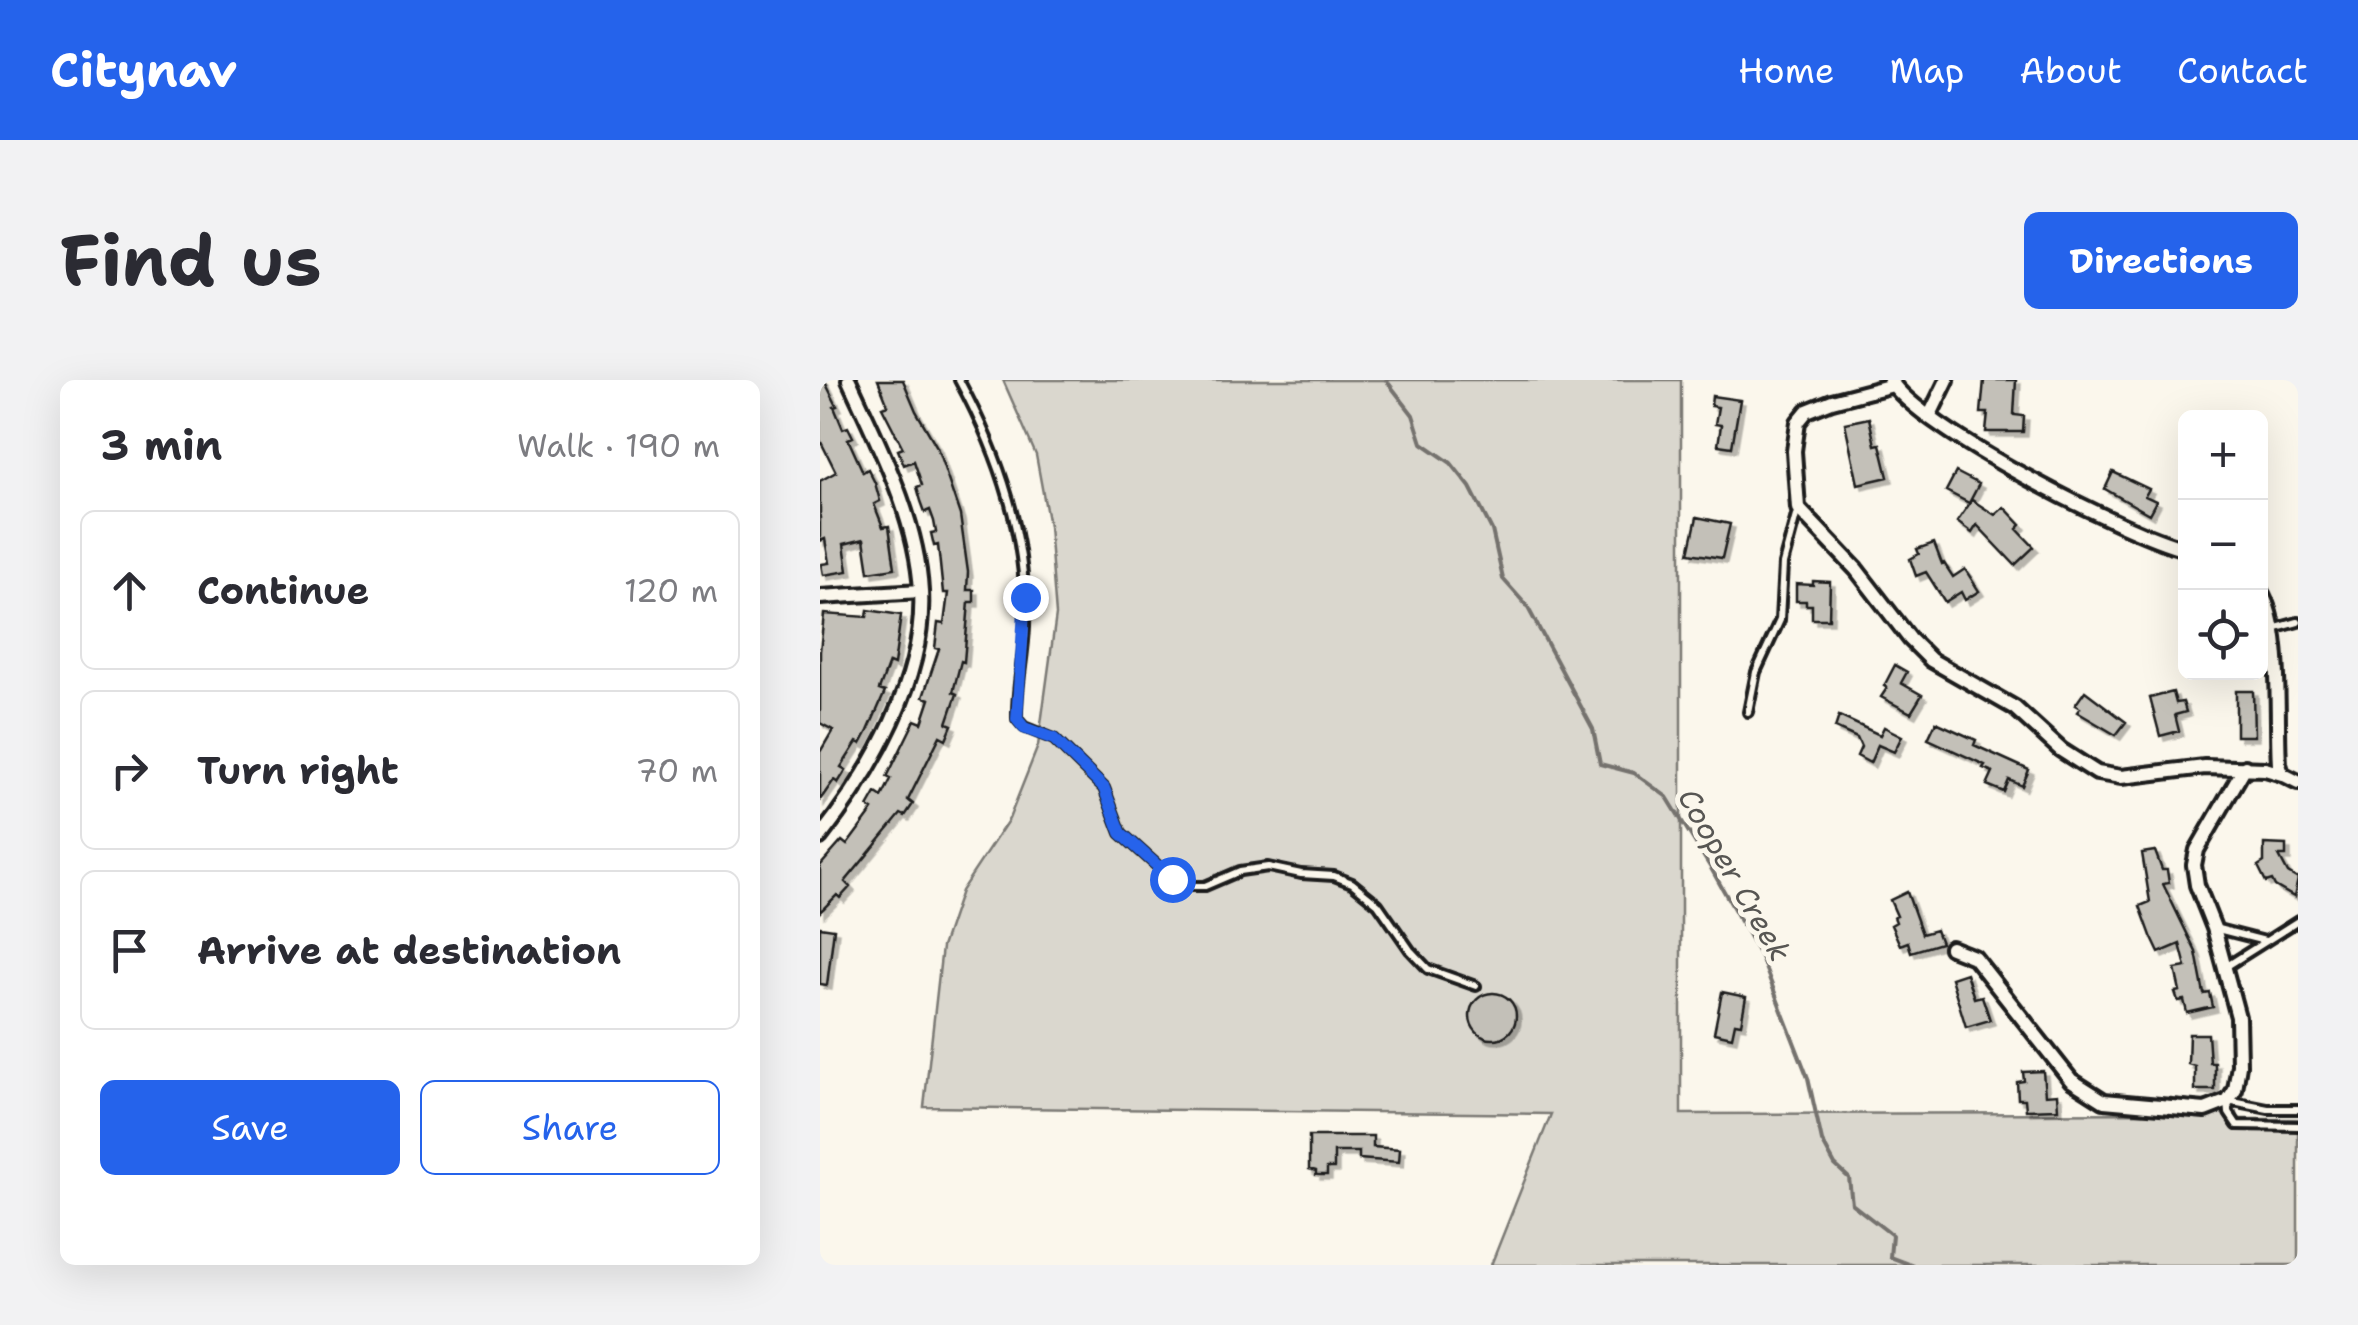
<!DOCTYPE html>
<html lang="en">
<head>
<meta charset="utf-8">
<style>
	body { margin:0; font-family:"Shantell Sans",sans-serif; background:#f2f2f3; color:#2b2b33 }
	.controls { position:absolute; right:30px; top:30px; display:grid; overflow:hidden; border-radius:15px; box-shadow:0 10px 40px #0002 }
	.controls button { width:90px; height:90px; display:grid; place-items:center; padding:0; border:0; border-bottom:2px solid #e1e1e2; background:#fff; color:#2b2b33; font:50px sans-serif }
	.stop { position:absolute; width:30px; height:30px; margin:-22px; border:8px solid #2563eb; border-radius:50%; background:#fff }
	.stop.end { background:#2563eb; border-color:#fff; box-shadow:0 2px 10px #0008 }
	.list { margin:0; padding:0; list-style:none }
	h2 { display:flex; justify-content:space-between; align-items:center; height:130px; margin:0; padding:0 40px; font-size:42px }
	h2 small { font-size:32px; font-weight:400; color:#7c7c81 }
	.list li { display:grid; grid-template-columns:65px 1fr auto; gap:30px; align-items:center; box-sizing:border-box; height:160px; margin:0 20px 20px; padding:0 20px; border:2px solid #e1e1e2; border-radius:15px }
	.list b { display:block; font-size:38px; white-space:nowrap }
	.list em { font-size:32px; font-style:normal; color:#7c7c81 }
	.actions { display:flex; gap:20px; padding:30px 40px }
	.actions a { flex:1; padding:22px 0; border:2px solid #2563eb; border-radius:15px; text-align:center; font-size:35px; color:#2563eb }
	.actions .main { background:#2563eb; color:#fff }
	.icon { flex:none; width:55px; height:55px; fill:none; stroke:currentColor; stroke-width:2; stroke-linecap:round; stroke-linejoin:round }
	.map { position:relative; flex:none; width:1478px; height:885px; overflow:hidden; border-radius:15px }
	header { display:flex; align-items:center; gap:60px; box-sizing:border-box; height:140px; padding:0 50px; background:#2563eb; color:#fff }
	header strong { font-size:48px }
	nav { display:flex; gap:55px; margin-inline-start:auto; font-size:35px }
	.intro { display:flex; align-items:center; justify-content:space-between; box-sizing:border-box; height:240px; padding:0 60px }
	h1 { margin:0; font-size:70px }
	.button { padding:25px 45px; border-radius:15px; background:#2563eb; color:#fff; font-size:35px; font-weight:700 }
	main { display:flex; gap:60px; padding:0 60px }
	aside { flex:1; background:#fff; border-radius:15px; box-shadow:0 10px 40px #0002 }
	.map>svg:first-child { display:block }
	.green { fill:#dad7ce; stroke:#7b7a75; stroke-width:2.5 }
	.lines { fill:none; stroke-linecap:round; stroke-linejoin:round }
	.stream { stroke:#74726e; stroke-width:4 }
	.building { fill:#c3c0b8; stroke:#1c1c1c; stroke-width:2.5; filter:url(#shadow) }
	.service-casing { stroke:#1c1c1c; stroke-width:14 }
	.minor-casing { stroke:#1c1c1c; stroke-width:20 }
	.service { stroke:#fbf7ec; stroke-width:6 }
	.minor { stroke:#fbf7ec; stroke-width:12 }
	.route { stroke:#2563eb; stroke-width:12 }
	.labels { text-anchor:middle; stroke-width:10; stroke-linejoin:round; paint-order:stroke }
	.water-label { font-size:30px; font-style:italic; fill:#575653; stroke:#fbf7ec }
</style>
</head>
<body>
<header>
<strong>Citynav</strong>
<nav><a>Home</a><a>Map</a><a>About</a><a>Contact</a></nav>
</header>
<div class="intro"><h1>Find us</h1><a class="button">Directions</a></div>
<main>
<aside>
<h2>3 min<small>Walk · 190 m</small></h2>
<ul class="list">
<li><svg class="icon" aria-label="ahead" viewBox="0 0 24 24"><path d="M12 20V5M6 11l6-6 6 6"/></svg><div><b>Continue</b></div><em>120 m</em></li>
<li><svg class="icon" aria-label="right" viewBox="0 0 24 24"><path d="M7 20v-9h11M14 6l5 5-5 5"/></svg><div><b>Turn right</b></div><em>70 m</em></li>
<li><svg class="icon" aria-label="arrive" viewBox="0 0 24 24"><path d="M6 21V4h12l-3 4 3 4H6"/></svg><div><b>Arrive at destination</b></div></li>
</ul>
<div class="actions"><a class="main">Save</a><a>Share</a></div>
</aside>
<div class="map">
<svg width="1478" height="885" viewBox="0 0 1478 885">
	<defs>
		<filter id="shadow"><feDropShadow dx="4.5" dy="4.5" stdDeviation="0" flood-color="#0004"/></filter>
	</defs>
	<rect width="100%" height="100%" fill="#fbf7ec"/>
	<filter id="ink" filterUnits="userSpaceOnUse"><feTurbulence type="fractalNoise" baseFrequency=".01" numOctaves="2"/><feDisplacementMap in="SourceGraphic" scale="20" xChannelSelector="R" yChannelSelector="G"/><feConvolveMatrix kernelMatrix="1 2 1 2 8 2 1 2 1" color-interpolation-filters="sRGB"/></filter>
	<g filter="url(#ink)">
		<path class="green" d="M 183,0 L 861,0 L 861,734 L 1417,733 L 1418,739 L 1478,739 L 1478,885 L 671,885 L 731,734 L 104,727 L 122,567 L 141,511 L 189,439 L 218,366 L 236,235 L 229,146 L 216,75 Z"/>
		<g class="lines">
			<path class="stream" d="M 566,0 L 593,35 L 602,63 L 631,83 L 650,107 L 672,150 L 683,199 L 707,226 L 773,349 L 780,384 L 814,393 L 847,417 L 892,490 L 941,577 L 988,698 L 1002,761 L 1015,785 L 1029,798 L 1032,824 L 1072,855 L 1070,877 L 1091,885"/>
		</g>
		<path class="building" d="M 0,0 L 4,0 L 17,26 L 14,27 L 23,49 L 28,47 L 33,57 L 28,59 L 43,92 L 48,89 L 55,103 L 60,121 L 54,124 L 63,147 L 69,146 L 75,188 L 49,192 L 44,159 L 24,164 L 28,191 L 3,195 L 1,184 L 9,183 L 5,159 L 0,161 L 0,101 L 16,92 L 0,60 Z
			M 58,0 L 83,0 L 96,31 L 117,67 L 140,135 L 148,192 L 147,210 L 154,210 L 154,222 L 149,222 L 144,282 L 141,281 L 133,312 L 137,314 L 127,343 L 132,345 L 126,359 L 120,356 L 88,420 L 93,424 L 85,436 L 81,434 L 25,502 L 30,507 L 20,518 L 17,515 L 0,532 L 0,486 L 22,461 L 27,465 L 53,430 L 48,427 L 56,413 L 62,417 L 71,399 L 67,397 L 95,340 L 102,343 L 110,319 L 103,317 L 119,269 L 115,268 L 118,243 L 124,244 L 128,213 L 123,213 L 118,165 L 114,166 L 111,153 L 116,152 L 114,141 L 110,130 L 105,132 L 101,121 L 97,107 L 102,105 L 94,81 L 84,85 L 78,70 L 83,68 L 62,27 L 68,25 Z
			M 1164,0 L 1196,0 L 1194,35 L 1204,36 L 1203,52 L 1166,52 L 1168,33 L 1161,33 Z
			M 892,16 L 920,20 L 912,67 L 898,65 L 901,45 L 895,44 L 898,27 L 891,26 Z
			M 1049,38 L 1055,65 L 1060,64 L 1068,97 L 1038,104 L 1025,43 Z
			M 1136,92 L 1159,104 L 1149,123 L 1126,111 Z
			M 1293,92 L 1329,109 L 1325,116 L 1336,121 L 1329,134 L 1285,109 Z
			M 1152,120 L 1175,135 L 1184,127 L 1201,145 L 1197,149 L 1214,167 L 1195,185 L 1157,145 L 1152,153 L 1137,142 Z
			M 877,137 L 910,144 L 902,178 L 869,173 Z
			M 1114,163 L 1122,184 L 1124,183 L 1133,197 L 1145,189 L 1159,211 L 1145,220 L 1141,212 L 1125,222 L 1106,192 L 1096,196 L 1090,179 L 1099,174 L 1097,169 Z
			M 993,201 L 1010,202 L 1009,239 L 992,239 L 992,225 L 986,225 L 986,221 L 976,221 L 976,204 L 993,205 Z
			M 48,230 L 81,235 L 74,285 L 69,283 L 59,310 L 65,312 L 48,351 L 41,364 L 37,362 L 21,387 L 26,390 L 18,403 L 14,400 L 0,420 L 0,372 L 13,350 L 0,343 L 0,271 L 4,234 L 47,237 Z
			M 1075,285 L 1087,292 L 1081,303 L 1102,315 L 1091,333 L 1061,317 L 1067,308 L 1064,306 Z
			M 1265,311 L 1306,342 L 1296,355 L 1257,332 L 1260,328 L 1255,325 Z
			M 1416,311 L 1433,311 L 1434,356 L 1416,356 Z
			M 1353,312 L 1356,323 L 1363,322 L 1366,332 L 1355,335 L 1359,351 L 1340,356 L 1330,318 Z
			M 1019,336 L 1060,355 L 1064,347 L 1082,356 L 1074,372 L 1058,365 L 1050,383 L 1037,376 L 1041,367 L 1037,358 L 1015,348 Z
			M 1116,342 L 1156,360 L 1154,365 L 1209,390 L 1202,406 L 1189,400 L 1184,412 L 1167,405 L 1173,392 L 1163,388 L 1165,385 L 1108,359 Z
			M 1444,464 L 1466,465 L 1466,476 L 1459,476 L 1468,493 L 1478,499 L 1474,517 L 1455,506 L 1452,500 L 1446,502 L 1438,486 L 1444,482 Z
			M 1335,471 L 1342,490 L 1347,490 L 1349,503 L 1343,504 L 1376,572 L 1384,614 L 1390,613 L 1393,627 L 1367,633 L 1364,620 L 1358,621 L 1355,612 L 1360,611 L 1355,589 L 1366,587 L 1360,564 L 1339,573 L 1331,556 L 1320,526 L 1330,522 L 1322,473 Z
			M 1087,512 L 1102,554 L 1116,550 L 1121,563 L 1091,572 L 1088,562 L 1080,565 L 1071,545 L 1076,542 L 1074,537 L 1077,536 L 1070,520 Z
			M 0,547 L 14,549 L 7,605 L 0,604 Z
			M 1146,593 L 1154,618 L 1162,616 L 1170,640 L 1146,647 L 1131,598 Z
			M 902,612 L 926,617 L 921,644 L 915,643 L 912,657 L 894,653 Z
			M650 636a23 23 0 1 1 46 0a23 23 0 1 1-46 0Z
			M 1369,654 L 1388,654 L 1390,683 L 1395,683 L 1395,710 L 1375,710 L 1375,686 L 1368,684 Z
			M 1223,691 L 1225,715 L 1237,714 L 1238,729 L 1206,730 L 1205,719 L 1198,719 L 1197,702 L 1204,701 L 1203,692 Z
			M 489,756 L 553,756 L 553,767 L 580,769 L 579,782 L 539,779 L 539,772 L 514,772 L 514,788 L 507,788 L 507,795 L 496,795 L 496,791 L 489,789 Z"/>
		<g class="lines">
			<g class="service-casing">
				<path id="service" d="M 139,0 C 181,78 207,156 205,246 C 204,277 196,308 197,339 L 204,347 L 234,359 L 284,408 L 301,453 L 352,499 L 368,506 L 385,506 L 420,491 L 448,487 L 481,494 L 514,496 L 532,503 L 558,524 L 590,570 L 608,589 L 656,606
					M 1453,249 L 1478,242
					M 928,332 L 936,292 L 960,240 L 963,184 L 978,128
					M 1394,548 L 1445,561
					M 1407,586 L 1478,541
					M 1478,729 L 1448,729 L 1408,721 L 1409,733 L 1417,745 L 1478,746"/>
			</g>
			<g class="minor-casing">
				<path id="minor" d="M 1070,0 C 1101,50 1306,154 1366,169
					M 1073,5 L 1012,21 L 987,31 L 978,42 L 974,71 L 978,128 L 1036,189 L 1090,259 L 1111,280 L 1195,328 L 1241,370 L 1277,393 L 1301,397 L 1385,387 L 1445,389 L 1462,394
					M 1109,37 L 1127,0
					M 1440,211 C 1463,247 1456,340 1459,384 L 1462,394 L 1478,402
					M 0,217 L 101,211
					M 0,457 C 52,391 106,298 101,211 C 97,137 59,66 29,0
					M 1131,568 L 1154,577 L 1251,700 L 1284,721 L 1385,730 L 1408,721 L 1415,710 L 1419,685 L 1418,637 L 1394,548 L 1377,505 L 1374,485 L 1377,470 L 1425,387"/>
			</g>
			<use href="#service" class="service"/>
			<use href="#minor" class="minor"/>
		</g>
	</g>
	<g class="lines" filter="url(#ink)">
		<path class="route" d="M 205,217 L 197,339 L 204,348 L 234,359 L 284,408 L 301,453 L 352,499"/>
	</g>
	<g class="labels">
		<g class="water-label">
			<text transform="translate(914 495) rotate(60)" y="10">Cooper Creek</text>
		</g>
	</g>
</svg>
<div class="controls">
<button>+</button>
<button>−</button>
<button><svg class="icon" aria-label="locate" viewBox="0 0 24 24"><circle cx="12" cy="12" r="6"/><path d="M12 2v4M12 18v4M2 12h4M18 12h4"/></svg></button>
</div>
<div class="stop" style="left:352px;top:499px"></div>
<div class="stop end" style="left:205px;top:217px"></div>
</div>
</main>
</body>
</html>
